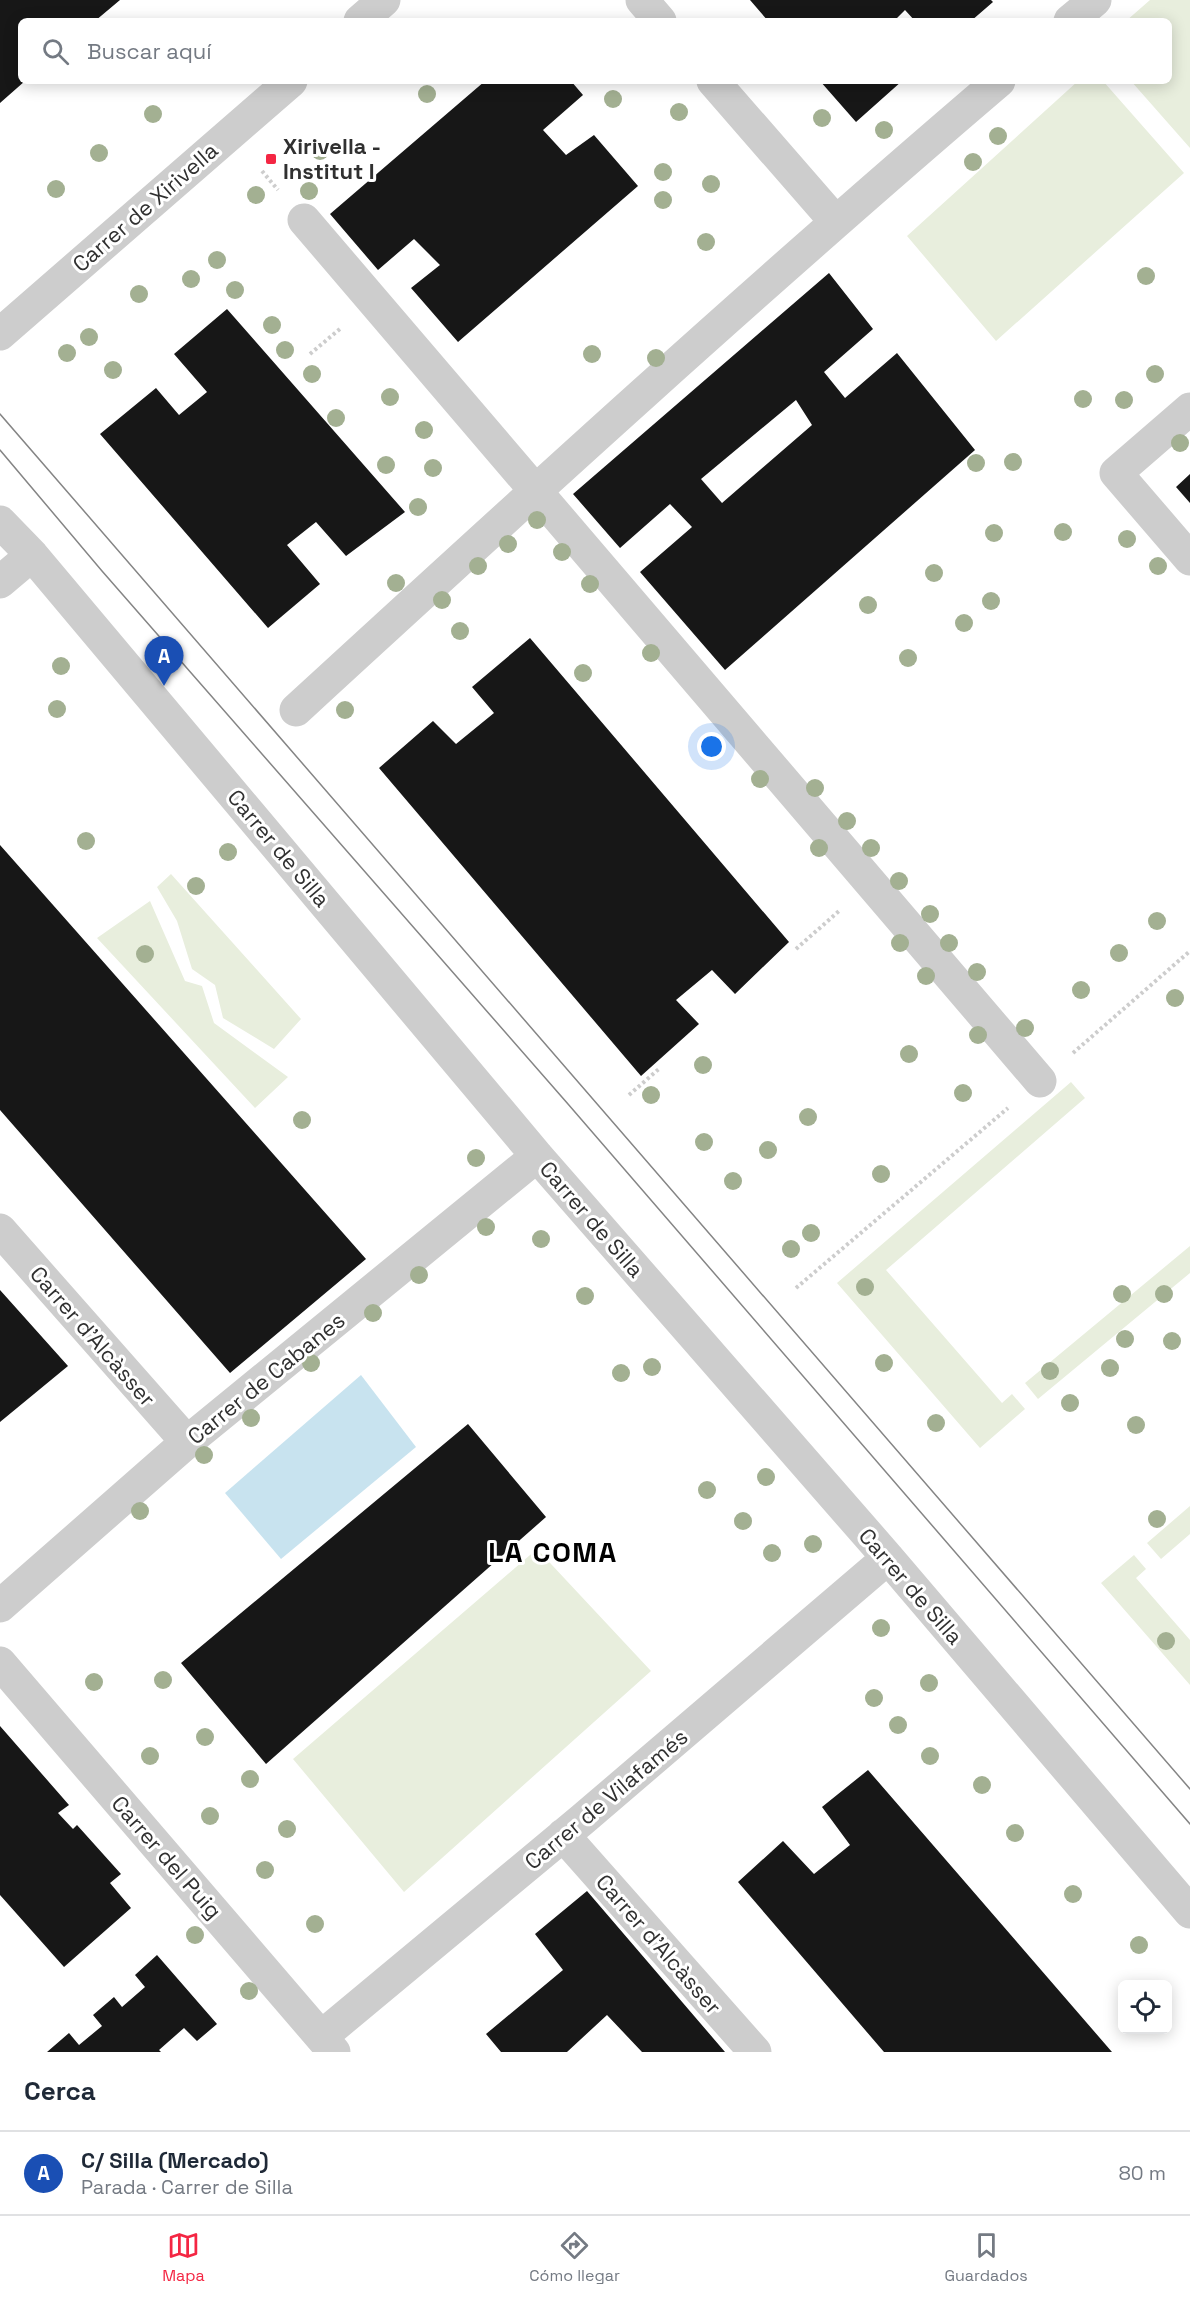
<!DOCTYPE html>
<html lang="es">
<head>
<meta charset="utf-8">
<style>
	body { margin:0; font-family:"Space Grotesk",sans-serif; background:#f6f6f7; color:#1f2937 }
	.controls { position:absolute; right:18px; bottom:18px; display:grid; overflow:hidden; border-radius:9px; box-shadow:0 3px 15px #0003 }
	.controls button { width:54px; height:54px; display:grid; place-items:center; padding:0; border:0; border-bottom:2px solid #e0e1e3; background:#fff; color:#1f2937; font:30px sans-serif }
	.you { position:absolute; left:712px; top:747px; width:21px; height:21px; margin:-15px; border:4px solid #fff; border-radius:50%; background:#1a73e8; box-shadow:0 0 0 9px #1a73e833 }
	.badge { display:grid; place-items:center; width:39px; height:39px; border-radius:50%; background:#f42643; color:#fff; font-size:20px; font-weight:700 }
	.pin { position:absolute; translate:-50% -50px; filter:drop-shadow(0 2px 3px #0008) }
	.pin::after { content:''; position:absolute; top:32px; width:21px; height:18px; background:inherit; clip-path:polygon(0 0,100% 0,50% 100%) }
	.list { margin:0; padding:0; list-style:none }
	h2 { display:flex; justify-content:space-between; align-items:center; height:78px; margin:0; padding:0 24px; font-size:26px }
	h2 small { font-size:20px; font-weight:400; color:#747a83 }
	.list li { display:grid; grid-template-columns:39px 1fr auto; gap:18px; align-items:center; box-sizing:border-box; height:84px; padding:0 24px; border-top:2px solid #e0e1e3 }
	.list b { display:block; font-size:22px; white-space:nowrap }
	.list p { margin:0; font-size:20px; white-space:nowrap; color:#747a83 }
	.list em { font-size:20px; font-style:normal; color:#747a83 }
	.icon { flex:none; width:33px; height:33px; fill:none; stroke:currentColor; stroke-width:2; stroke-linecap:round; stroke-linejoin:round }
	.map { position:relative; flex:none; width:1190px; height:2052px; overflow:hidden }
	.search { position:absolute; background:#fff; box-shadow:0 3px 15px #0003; left:18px; right:18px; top:18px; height:66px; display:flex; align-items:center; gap:15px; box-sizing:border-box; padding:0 21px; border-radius:9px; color:#747a83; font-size:22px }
	.sheet { height:162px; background:#fff }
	nav { display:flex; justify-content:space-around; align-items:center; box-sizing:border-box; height:84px; border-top:2px solid #e0e1e3; background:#fff; font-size:16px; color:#747a83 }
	nav a { display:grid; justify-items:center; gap:3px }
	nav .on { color:#f42643 }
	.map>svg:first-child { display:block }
	.green { fill:#e8eedd }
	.water { fill:#c8e3ef }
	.building { fill:#171717; fill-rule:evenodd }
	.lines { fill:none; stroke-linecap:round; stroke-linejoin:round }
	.path { stroke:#cdcdcd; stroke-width:4; stroke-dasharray:3 3; stroke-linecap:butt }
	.street { stroke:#cdcdcd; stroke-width:33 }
	.tram { stroke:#858585; stroke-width:1.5 }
	.tree { fill:#a3b092 }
	.poi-dot { fill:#f42643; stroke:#fff; stroke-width:2 }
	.labels { text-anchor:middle; stroke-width:6; stroke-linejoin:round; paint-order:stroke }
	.poi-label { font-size:22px; font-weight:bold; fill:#303030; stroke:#fff; text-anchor:start }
	.street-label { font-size:22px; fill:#303030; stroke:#fff }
	.district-label { font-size:28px; font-weight:bold; letter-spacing:1.5px; fill:#000; stroke:#fff }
</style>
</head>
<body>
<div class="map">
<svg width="1190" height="2052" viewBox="0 0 1190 2052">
	<rect width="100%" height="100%" fill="#fff"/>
	<path class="green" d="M 1150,0 L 1190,0 L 1190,148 L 1131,81 L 1169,81 L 1169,21 L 1126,21 Z
		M 1078,81 L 1103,81 L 1184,173 L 996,341 L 907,236 Z
		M 171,874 L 301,1019 L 274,1049 L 223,1018 L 215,985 L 192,969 L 177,921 L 157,887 Z
		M 150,901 L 185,981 L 202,986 L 214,1023 L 288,1077 L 255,1108 L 97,938 Z
		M 1071,1082 L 1085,1098 L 886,1270 L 1002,1403 L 1012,1394 L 1025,1409 L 980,1448 L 837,1283 Z
		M 1190,1246 L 1190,1273 L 1038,1399 L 1025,1383 Z
		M 1190,1506 L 1190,1534 L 1161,1559 L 1147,1543 Z
		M 537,1549 L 651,1671 L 404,1892 L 293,1759 Z
		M 1134,1555 L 1146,1569 L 1136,1578 L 1190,1640 L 1190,1685 L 1101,1583 Z"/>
	<path class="water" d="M 361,1375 L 416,1447 L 281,1559 L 225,1493 Z"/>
	<path class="building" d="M 0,0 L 120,0 L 95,21 L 21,21 L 21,81 L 25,81 L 0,103 Z
		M 750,0 L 991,0 L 993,2 L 971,21 L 915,21 L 905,10 L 894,21 L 768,21 Z
		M 485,81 L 571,81 L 583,95 L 543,130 L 566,155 L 594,135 L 638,186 L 458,342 L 411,288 L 440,265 L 414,239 L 378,270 L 330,214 Z
		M 820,81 L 902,81 L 856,122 Z
		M 829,273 L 873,329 L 824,372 L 845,398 L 897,353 L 975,450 L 725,670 L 640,572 L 692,527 L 670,504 L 620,548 L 573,494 ZM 796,400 L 812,425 L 722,503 L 701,479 Z
		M 227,309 L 405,512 L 346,556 L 316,522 L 287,545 L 320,584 L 268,628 L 100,434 L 156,388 L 179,415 L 207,392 L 174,354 Z
		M 1190,474 L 1190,503 L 1176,487 Z
		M 530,638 L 789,942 L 735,994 L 712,970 L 676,1000 L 699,1024 L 641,1076 L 379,768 L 433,721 L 456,744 L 494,713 L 472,687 Z
		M 0,845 L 366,1259 L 230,1373 L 0,1110 Z
		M 0,1290 L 68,1366 L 0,1422 Z
		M 468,1424 L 546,1517 L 266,1764 L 181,1663 Z
		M 0,1726 L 69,1805 L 58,1813 L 73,1829 L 77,1825 L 121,1874 L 110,1883 L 131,1908 L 64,1967 L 0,1895 Z
		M 868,1770 L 1112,2052 L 884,2052 L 738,1882 L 783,1841 L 814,1874 L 850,1845 L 822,1807 Z
		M 587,1891 L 725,2052 L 642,2052 L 607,2015 L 567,2052 L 501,2052 L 486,2034 L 563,1970 L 535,1934 Z
		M 157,1955 L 217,2024 L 197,2041 L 184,2028 L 159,2050 L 161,2052 L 47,2052 L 69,2033 L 79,2045 L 102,2026 L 93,2015 L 114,1997 L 122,2007 L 145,1987 L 135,1975 Z"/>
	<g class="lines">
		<path class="path" d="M 262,171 L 278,190
			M 310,354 L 341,328
			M 796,949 L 839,911
			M 1073,1053 L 1190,951
			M 629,1095 L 660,1068
			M 796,1288 L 1008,1108"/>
		<path class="street" d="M 642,0 L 660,21
			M 360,21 L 384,0
			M 1070,21 L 1095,0
			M 713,81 L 835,221
			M 304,220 L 1040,1081
			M 0,334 L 291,81
			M 1190,409 L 1116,473 L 1190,559
			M 0,522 L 32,555 L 537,1156 L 888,1558 L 1190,1912
			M 0,582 L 32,555
			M 296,710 C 528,497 760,285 999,81
			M 0,1230 L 187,1442
			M 0,1606 L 187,1442 L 537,1156
			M 0,1663 L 334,2052
			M 563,1835 L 755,2052
			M 321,2037 L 583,1819 L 888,1558"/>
		<path class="tram" d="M 0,414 L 1190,1789
			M 0,450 L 102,571 L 568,1104 L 1190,1824"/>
	</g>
	<g class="tree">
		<circle cx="427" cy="94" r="9"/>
		<circle cx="613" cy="99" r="9"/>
		<circle cx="679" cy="112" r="9"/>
		<circle cx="153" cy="114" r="9"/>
		<circle cx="822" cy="118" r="9"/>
		<circle cx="884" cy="130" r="9"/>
		<circle cx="998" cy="136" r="9"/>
		<circle cx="320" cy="151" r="9"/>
		<circle cx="99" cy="153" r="9"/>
		<circle cx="973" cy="162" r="9"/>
		<circle cx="663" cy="172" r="9"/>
		<circle cx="711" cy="184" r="9"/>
		<circle cx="56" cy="189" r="9"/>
		<circle cx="309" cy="191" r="9"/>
		<circle cx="256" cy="195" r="9"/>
		<circle cx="663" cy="200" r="9"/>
		<circle cx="706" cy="242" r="9"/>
		<circle cx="217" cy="260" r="9"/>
		<circle cx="1146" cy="276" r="9"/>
		<circle cx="191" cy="279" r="9"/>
		<circle cx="235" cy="290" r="9"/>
		<circle cx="139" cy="294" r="9"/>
		<circle cx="272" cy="325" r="9"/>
		<circle cx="89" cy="337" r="9"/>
		<circle cx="285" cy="350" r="9"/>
		<circle cx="67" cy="353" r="9"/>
		<circle cx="592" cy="354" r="9"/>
		<circle cx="656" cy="358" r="9"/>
		<circle cx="113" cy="370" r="9"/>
		<circle cx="312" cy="374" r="9"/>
		<circle cx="1155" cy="374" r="9"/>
		<circle cx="390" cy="397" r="9"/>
		<circle cx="1083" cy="399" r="9"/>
		<circle cx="1124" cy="400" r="9"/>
		<circle cx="336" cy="418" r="9"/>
		<circle cx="424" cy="430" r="9"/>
		<circle cx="1180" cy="443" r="9"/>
		<circle cx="1013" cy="462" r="9"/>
		<circle cx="976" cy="463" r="9"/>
		<circle cx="386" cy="465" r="9"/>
		<circle cx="433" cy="468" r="9"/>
		<circle cx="418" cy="507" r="9"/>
		<circle cx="537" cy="520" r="9"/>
		<circle cx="1063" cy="532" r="9"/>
		<circle cx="994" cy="533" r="9"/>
		<circle cx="1127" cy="539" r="9"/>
		<circle cx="508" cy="544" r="9"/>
		<circle cx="562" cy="552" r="9"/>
		<circle cx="478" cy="566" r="9"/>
		<circle cx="1158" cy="566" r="9"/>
		<circle cx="934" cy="573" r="9"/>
		<circle cx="396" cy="583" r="9"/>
		<circle cx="590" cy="584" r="9"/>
		<circle cx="442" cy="600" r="9"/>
		<circle cx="991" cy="601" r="9"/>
		<circle cx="868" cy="605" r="9"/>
		<circle cx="964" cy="623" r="9"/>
		<circle cx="460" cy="631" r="9"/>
		<circle cx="651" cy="653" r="9"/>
		<circle cx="908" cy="658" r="9"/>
		<circle cx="61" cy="666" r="9"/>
		<circle cx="583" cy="673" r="9"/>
		<circle cx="57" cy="709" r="9"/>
		<circle cx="345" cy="710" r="9"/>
		<circle cx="760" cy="779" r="9"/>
		<circle cx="815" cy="788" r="9"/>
		<circle cx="847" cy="821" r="9"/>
		<circle cx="86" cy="841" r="9"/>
		<circle cx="819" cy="848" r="9"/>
		<circle cx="871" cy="848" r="9"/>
		<circle cx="228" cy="852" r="9"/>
		<circle cx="899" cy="881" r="9"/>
		<circle cx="196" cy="886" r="9"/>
		<circle cx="930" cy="914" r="9"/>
		<circle cx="1157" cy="921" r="9"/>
		<circle cx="900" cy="943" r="9"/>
		<circle cx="949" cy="943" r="9"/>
		<circle cx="1119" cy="953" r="9"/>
		<circle cx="145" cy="954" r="9"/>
		<circle cx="977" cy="972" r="9"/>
		<circle cx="926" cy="976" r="9"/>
		<circle cx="1081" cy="990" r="9"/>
		<circle cx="1175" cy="998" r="9"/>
		<circle cx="1025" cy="1028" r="9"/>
		<circle cx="978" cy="1035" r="9"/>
		<circle cx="909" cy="1054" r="9"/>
		<circle cx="703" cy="1065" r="9"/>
		<circle cx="963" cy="1093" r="9"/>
		<circle cx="651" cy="1095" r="9"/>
		<circle cx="808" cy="1117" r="9"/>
		<circle cx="302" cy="1120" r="9"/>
		<circle cx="704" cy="1142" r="9"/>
		<circle cx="768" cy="1150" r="9"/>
		<circle cx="476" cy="1158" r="9"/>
		<circle cx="881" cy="1174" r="9"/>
		<circle cx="733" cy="1181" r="9"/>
		<circle cx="486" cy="1227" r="9"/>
		<circle cx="811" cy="1233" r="9"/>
		<circle cx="541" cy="1239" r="9"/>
		<circle cx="791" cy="1249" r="9"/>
		<circle cx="419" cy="1275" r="9"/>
		<circle cx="865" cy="1287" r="9"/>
		<circle cx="1122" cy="1294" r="9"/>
		<circle cx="1164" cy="1294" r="9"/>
		<circle cx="585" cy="1296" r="9"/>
		<circle cx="373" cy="1313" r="9"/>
		<circle cx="1125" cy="1339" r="9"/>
		<circle cx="1172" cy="1341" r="9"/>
		<circle cx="311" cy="1363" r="9"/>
		<circle cx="884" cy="1363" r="9"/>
		<circle cx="652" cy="1367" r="9"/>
		<circle cx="1110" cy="1368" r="9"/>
		<circle cx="1050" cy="1371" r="9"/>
		<circle cx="621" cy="1373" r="9"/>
		<circle cx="1070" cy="1403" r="9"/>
		<circle cx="251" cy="1418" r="9"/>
		<circle cx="936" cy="1423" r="9"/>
		<circle cx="1136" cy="1425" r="9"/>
		<circle cx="204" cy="1455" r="9"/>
		<circle cx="766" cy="1477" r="9"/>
		<circle cx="707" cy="1490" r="9"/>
		<circle cx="140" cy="1511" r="9"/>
		<circle cx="1157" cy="1519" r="9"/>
		<circle cx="743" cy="1521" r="9"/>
		<circle cx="813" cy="1544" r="9"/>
		<circle cx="772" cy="1553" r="9"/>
		<circle cx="881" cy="1628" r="9"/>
		<circle cx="1166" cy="1641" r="9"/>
		<circle cx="163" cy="1680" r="9"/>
		<circle cx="94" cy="1682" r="9"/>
		<circle cx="929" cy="1683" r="9"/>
		<circle cx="874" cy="1698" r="9"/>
		<circle cx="898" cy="1725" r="9"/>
		<circle cx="205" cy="1737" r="9"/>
		<circle cx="150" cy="1756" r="9"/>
		<circle cx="930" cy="1756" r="9"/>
		<circle cx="250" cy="1779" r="9"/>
		<circle cx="982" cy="1785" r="9"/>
		<circle cx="210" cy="1816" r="9"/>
		<circle cx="287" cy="1829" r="9"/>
		<circle cx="1015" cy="1833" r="9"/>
		<circle cx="265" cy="1870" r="9"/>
		<circle cx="1073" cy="1894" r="9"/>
		<circle cx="315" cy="1924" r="9"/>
		<circle cx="195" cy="1935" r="9"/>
		<circle cx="1139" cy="1945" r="9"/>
		<circle cx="249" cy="1991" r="9"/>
	</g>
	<rect class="poi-dot" x="265" y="153" width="12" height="12" rx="3"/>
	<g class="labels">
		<g class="poi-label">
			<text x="283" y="154">Xirivella -<tspan x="283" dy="25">Institut I</tspan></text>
		</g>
		<g class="street-label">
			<text transform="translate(145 207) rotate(-41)" y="8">Carrer de Xirivella</text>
			<text transform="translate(279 848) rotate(50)" y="8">Carrer de Silla</text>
			<text transform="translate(592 1219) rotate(49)" y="8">Carrer de Silla</text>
			<text transform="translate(93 1336) rotate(49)" y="8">Carrer d'Alcàsser</text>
			<text transform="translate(266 1378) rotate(-39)" y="8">Carrer de Cabanes</text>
			<text transform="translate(911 1586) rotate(49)" y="8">Carrer de Silla</text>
			<text transform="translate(606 1799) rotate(-40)" y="8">Carrer de Vilafamés</text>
			<text transform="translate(167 1857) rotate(49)" y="8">Carrer del Puig</text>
			<text transform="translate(659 1944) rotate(49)" y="8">Carrer d'Alcàsser</text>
		</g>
		<g class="district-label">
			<text x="553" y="1562">LA COMA</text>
		</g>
	</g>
</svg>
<div class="controls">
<button><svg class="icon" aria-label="locate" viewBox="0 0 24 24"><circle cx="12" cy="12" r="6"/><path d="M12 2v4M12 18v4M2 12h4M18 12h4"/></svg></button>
</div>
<div class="you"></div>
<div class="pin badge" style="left:164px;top:686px;background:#1a4fb4">A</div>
<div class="search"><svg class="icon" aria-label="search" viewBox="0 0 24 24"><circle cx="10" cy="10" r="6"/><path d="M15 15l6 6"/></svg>Buscar aquí</div>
</div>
<section class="sheet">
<h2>Cerca<small></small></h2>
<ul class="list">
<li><span class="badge" style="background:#1a4fb4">A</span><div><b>C/ Silla (Mercado)</b><p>Parada · Carrer de Silla</p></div><em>80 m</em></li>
</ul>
</section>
<nav>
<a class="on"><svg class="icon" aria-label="map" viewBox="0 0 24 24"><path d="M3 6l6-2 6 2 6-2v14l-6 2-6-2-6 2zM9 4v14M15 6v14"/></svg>Mapa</a>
<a><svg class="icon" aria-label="directions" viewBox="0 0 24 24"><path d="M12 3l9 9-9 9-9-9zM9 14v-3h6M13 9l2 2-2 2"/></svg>Cómo llegar</a>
<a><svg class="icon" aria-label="saved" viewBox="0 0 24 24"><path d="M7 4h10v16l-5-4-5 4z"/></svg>Guardados</a>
</nav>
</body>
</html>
